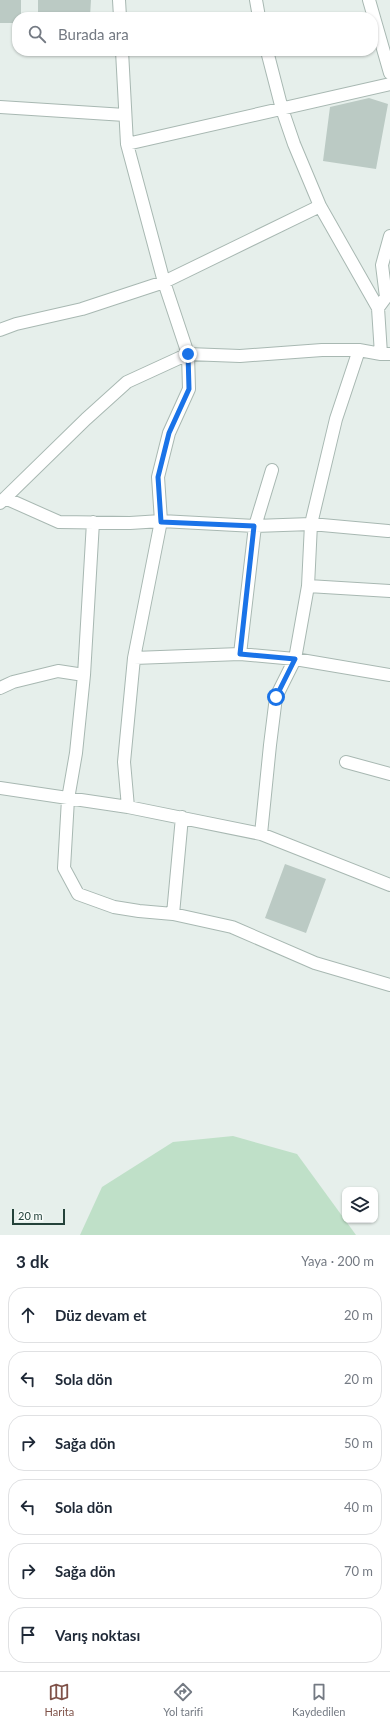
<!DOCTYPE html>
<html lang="tr">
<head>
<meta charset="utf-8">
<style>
	body { margin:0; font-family:Lato,sans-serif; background:#f2f2f3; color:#1f2937 }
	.controls { position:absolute; right:12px; bottom:12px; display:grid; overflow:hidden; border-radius:8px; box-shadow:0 1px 3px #0004 }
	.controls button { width:36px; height:36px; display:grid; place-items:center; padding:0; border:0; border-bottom:1px solid #e0e1e3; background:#fff; color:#1f2937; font:20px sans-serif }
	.scale { position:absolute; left:12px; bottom:10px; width:53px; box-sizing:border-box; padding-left:4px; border:2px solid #24423a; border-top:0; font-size:11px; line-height:14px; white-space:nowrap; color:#24423a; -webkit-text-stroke:3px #f7fbf9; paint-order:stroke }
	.stop { position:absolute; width:12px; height:12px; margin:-9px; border:3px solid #1a73e8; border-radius:50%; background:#fff }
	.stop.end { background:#1a73e8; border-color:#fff; box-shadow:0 1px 4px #0008 }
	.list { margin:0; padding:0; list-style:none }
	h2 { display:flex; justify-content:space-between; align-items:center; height:52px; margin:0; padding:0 16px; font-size:17px }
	h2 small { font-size:13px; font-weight:400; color:#747a83 }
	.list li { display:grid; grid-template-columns:26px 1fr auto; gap:12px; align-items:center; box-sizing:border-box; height:56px; margin:0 8px 8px; padding:0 8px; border:1px solid #e0e1e3; border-radius:16px }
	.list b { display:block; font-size:15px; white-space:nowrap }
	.list em { font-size:13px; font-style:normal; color:#747a83 }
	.icon { flex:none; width:22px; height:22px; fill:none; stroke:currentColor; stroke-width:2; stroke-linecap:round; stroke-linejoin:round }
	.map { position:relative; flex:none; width:390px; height:1235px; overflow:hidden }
	.search { position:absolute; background:#fff; box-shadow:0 1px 3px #0004; left:12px; right:12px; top:12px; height:44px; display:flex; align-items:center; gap:10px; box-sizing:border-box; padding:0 14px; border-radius:16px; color:#747a83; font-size:15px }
	.sheet { height:436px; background:#fff }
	nav { display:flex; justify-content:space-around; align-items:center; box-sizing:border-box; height:56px; border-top:1px solid #e0e1e3; background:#fff; font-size:11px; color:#747a83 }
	nav a { display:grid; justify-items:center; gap:2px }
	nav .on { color:#7f5249 }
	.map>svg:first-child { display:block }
	.green { fill:#bfe0c8 }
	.building { fill:#bbcac4 }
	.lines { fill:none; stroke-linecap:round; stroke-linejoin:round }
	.minor-casing { stroke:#a8b8b2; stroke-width:14 }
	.minor { stroke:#fff; stroke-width:12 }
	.route { stroke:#1a73e8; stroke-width:5 }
</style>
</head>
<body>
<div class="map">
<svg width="390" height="1235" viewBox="0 0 390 1235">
	<rect width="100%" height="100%" fill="#e6efeb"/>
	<path class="green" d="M 233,1136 L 297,1154 L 356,1235 L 80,1235 L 102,1187 L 173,1142 Z"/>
	<path class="building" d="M 0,0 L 21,0 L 21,17 L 17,17 L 17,23 L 0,23 Z
		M 38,0 L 91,0 L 90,17 L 38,17 Z
		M 369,98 L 388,104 L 376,169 L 323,161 L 330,107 Z
		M 285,864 L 326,879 L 306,933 L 265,918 Z"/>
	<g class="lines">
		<g class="minor-casing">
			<path id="minor" d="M 119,0 L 120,17
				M 256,0 L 259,17
				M 369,0 L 390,73
				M 122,51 L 127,144 L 164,282 L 188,354 L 189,389 L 169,433 L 158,477 L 161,521 L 134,658 L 124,762 L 128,807
				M 267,51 L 282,109 L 294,144 L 320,206 L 378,308 L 381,354
				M 0,107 L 125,115
				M 127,144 L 390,84
				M 378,308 L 386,297 L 382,265 L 390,236
				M 0,330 L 16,324 L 82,309 L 164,282 L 320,206
				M 5,498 L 59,522 L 130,523 L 161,521 L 255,526 L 311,524 L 388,531
				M 0,503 L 86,419 L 127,382 L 188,354 L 240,356 L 322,350 L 359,350 L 381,354 L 390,354
				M 93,522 L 84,675 L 76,753 L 68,799 L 64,868 L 78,894 L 114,907 L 139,911 L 173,914 L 232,927 L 315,963 L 390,985
				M 308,586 L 390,591
				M 240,654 L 255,526 L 272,470
				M 134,658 L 240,654 L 295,659 L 390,675
				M 0,688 L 13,682 L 58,671 L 84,675
				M 346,762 L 390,774
				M 0,788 L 128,807 L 261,834 L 390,885
				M 261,834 L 270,745 L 276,697 L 295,659 L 308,586 L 311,524 L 336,419 L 359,350
				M 173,914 L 182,817"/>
		</g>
		<use href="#minor" class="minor"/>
	</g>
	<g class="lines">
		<path class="route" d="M 188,354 L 189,389 L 169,433 L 158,477 L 161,522 L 254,526 L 240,654 L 295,659 L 276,697"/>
	</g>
</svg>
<div class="controls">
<button><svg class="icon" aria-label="layers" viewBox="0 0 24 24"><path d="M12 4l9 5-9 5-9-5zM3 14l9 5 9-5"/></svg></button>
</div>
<div class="scale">20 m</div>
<div class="stop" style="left:276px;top:697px"></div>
<div class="stop end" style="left:188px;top:354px"></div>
<div class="search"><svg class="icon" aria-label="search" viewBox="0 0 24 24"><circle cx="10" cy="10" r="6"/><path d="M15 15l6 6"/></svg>Burada ara</div>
</div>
<section class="sheet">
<h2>3 dk<small>Yaya · 200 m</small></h2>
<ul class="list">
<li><svg class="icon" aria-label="ahead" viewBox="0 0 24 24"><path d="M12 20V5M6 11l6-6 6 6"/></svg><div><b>Düz devam et</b></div><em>20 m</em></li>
<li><svg class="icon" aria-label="left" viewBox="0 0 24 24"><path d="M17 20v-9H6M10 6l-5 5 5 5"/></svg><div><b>Sola dön</b></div><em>20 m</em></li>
<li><svg class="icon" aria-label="right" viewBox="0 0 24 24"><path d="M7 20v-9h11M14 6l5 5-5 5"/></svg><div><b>Sağa dön</b></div><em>50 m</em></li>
<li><svg class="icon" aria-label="left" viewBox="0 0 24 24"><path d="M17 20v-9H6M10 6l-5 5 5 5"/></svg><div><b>Sola dön</b></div><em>40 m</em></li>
<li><svg class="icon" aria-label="right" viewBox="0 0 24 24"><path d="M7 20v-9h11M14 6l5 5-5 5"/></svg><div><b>Sağa dön</b></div><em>70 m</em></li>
<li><svg class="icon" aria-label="arrive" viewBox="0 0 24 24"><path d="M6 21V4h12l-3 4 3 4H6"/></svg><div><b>Varış noktası</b></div></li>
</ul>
</section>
<nav>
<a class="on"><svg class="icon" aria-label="map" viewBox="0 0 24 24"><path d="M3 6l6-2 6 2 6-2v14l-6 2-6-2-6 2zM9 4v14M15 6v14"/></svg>Harita</a>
<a><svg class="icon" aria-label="directions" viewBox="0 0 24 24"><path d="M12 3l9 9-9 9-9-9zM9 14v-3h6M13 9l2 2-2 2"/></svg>Yol tarifi</a>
<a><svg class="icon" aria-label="saved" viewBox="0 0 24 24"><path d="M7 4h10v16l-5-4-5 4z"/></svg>Kaydedilen</a>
</nav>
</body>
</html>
